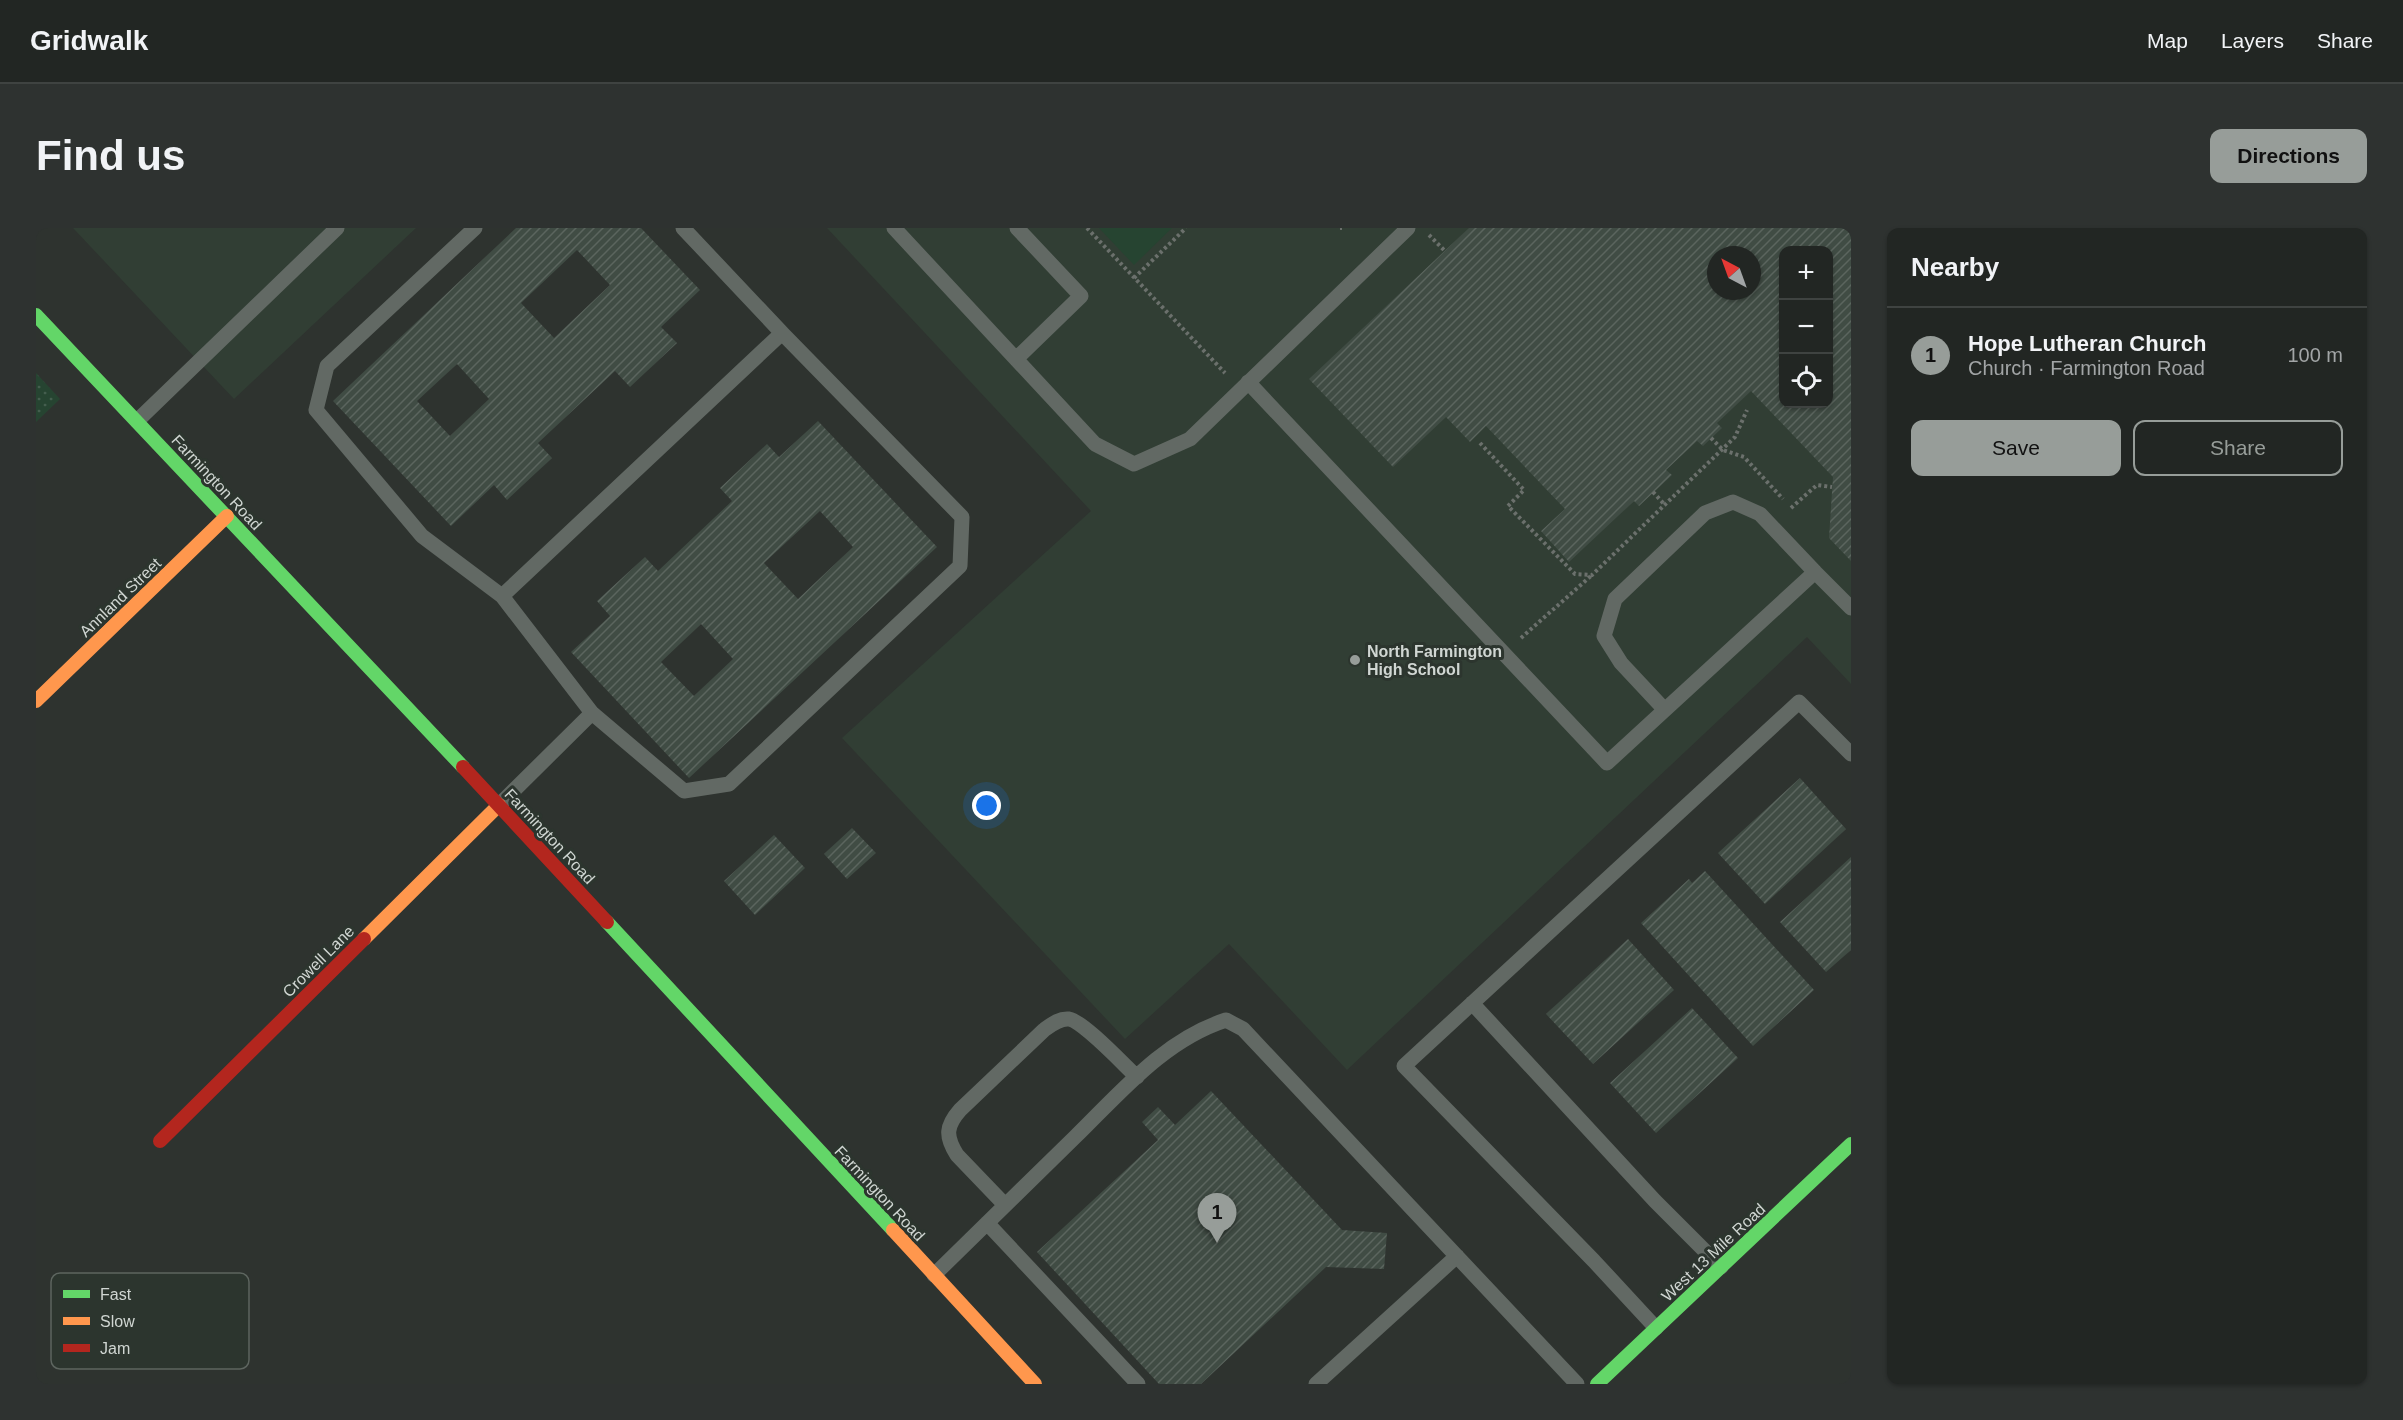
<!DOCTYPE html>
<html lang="en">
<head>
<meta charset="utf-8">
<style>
	body { margin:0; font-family:Helvetica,sans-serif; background:#2e3230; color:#f1f3f6 }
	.controls { position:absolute; right:18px; top:18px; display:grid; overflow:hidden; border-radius:12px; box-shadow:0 2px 4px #0004 }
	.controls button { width:54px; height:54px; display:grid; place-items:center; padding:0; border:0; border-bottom:2px solid #3f4341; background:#222623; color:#f1f3f6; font:30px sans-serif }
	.compass { position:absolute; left:1671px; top:18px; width:54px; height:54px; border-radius:50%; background:#222623; box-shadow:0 2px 4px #0004; rotate:319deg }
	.you { position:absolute; left:951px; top:578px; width:21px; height:21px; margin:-15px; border:4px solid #fff; border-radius:50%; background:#1a73e8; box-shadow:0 0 0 9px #1a73e833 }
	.badge { display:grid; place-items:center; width:39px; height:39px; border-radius:50%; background:#979d99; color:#111; font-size:20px; font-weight:700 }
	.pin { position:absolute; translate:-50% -50px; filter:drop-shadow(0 2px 3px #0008) }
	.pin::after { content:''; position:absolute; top:32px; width:21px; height:18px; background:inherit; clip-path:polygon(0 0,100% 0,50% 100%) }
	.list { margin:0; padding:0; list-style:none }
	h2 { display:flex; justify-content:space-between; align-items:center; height:78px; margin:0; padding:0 24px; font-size:26px }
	h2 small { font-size:20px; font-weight:400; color:#a2a5a6 }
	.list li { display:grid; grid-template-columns:39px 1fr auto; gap:18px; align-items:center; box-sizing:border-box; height:96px; padding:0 24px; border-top:2px solid #3f4341 }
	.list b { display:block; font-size:22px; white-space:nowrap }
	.list p { margin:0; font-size:20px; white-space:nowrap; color:#a2a5a6 }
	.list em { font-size:20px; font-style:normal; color:#a2a5a6 }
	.actions { display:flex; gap:12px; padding:18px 24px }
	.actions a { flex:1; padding:14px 0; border:2px solid #979d99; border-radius:12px; text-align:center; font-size:21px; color:#979d99 }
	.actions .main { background:#979d99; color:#111 }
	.icon { flex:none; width:33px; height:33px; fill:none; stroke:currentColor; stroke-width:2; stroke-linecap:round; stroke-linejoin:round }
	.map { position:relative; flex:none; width:1815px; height:1156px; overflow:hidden; border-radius:12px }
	header { display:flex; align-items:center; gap:36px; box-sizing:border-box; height:84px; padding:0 30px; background:#222623; border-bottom:2px solid #3f4341 }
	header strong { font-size:28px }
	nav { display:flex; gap:33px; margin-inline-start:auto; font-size:21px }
	.intro { display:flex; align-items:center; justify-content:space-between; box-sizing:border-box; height:144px; padding:0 36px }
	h1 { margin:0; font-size:42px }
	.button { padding:15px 27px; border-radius:12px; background:#979d99; color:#111; font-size:21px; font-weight:700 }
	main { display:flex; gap:36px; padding:0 36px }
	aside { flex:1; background:#222623; border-radius:12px; box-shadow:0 2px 4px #0004 }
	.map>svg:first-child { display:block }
	.built { fill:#313e34; fill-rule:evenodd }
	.grass { fill:url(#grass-dots) }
	.pitch { fill:#264431 }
	.building { fill:url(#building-hatch); fill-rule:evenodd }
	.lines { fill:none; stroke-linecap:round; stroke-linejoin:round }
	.path { stroke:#6b706c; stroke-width:4; stroke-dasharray:3 3; stroke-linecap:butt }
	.lane { stroke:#626964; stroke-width:15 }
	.fast { stroke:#63d668; stroke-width:14 }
	.slow { stroke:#ff974d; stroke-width:14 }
	.jam { stroke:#b3261e; stroke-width:14 }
	.poi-dot { fill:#979d99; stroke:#2c352e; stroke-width:2 }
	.labels { text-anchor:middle; stroke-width:6; stroke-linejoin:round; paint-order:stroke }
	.street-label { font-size:16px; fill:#d0d6d2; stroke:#2c352e }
	.poi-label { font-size:16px; font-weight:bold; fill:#d0d6d2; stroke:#2c352e; text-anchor:start }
	.key { fill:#2c352e; stroke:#5d655f; stroke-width:1.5 }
	.key-label { font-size:16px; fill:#d0d6d2 }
</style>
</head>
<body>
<header>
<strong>Gridwalk</strong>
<nav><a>Map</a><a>Layers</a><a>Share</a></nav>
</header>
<div class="intro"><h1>Find us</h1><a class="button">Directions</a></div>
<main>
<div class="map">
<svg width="1815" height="1156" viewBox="0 0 1815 1156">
	<defs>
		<pattern id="grass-dots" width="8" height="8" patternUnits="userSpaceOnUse" patternTransform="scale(1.5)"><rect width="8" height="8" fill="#264431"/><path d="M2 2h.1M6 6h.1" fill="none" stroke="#445e4e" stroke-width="1.8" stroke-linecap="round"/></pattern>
		<pattern id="building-hatch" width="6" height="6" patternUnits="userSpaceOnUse" patternTransform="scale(1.5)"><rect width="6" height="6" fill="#404c44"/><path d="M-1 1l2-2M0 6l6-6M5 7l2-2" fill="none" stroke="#5b655e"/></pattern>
	</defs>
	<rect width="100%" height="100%" fill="#2e332f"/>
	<path class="built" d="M 37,0 L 380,0 L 198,171 Z
		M 791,0 L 1815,0 L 1815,456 L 1771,409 L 1311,842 L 1193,716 L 1089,811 L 806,510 L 1055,283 ZM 1748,22 L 1792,22 L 1792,176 L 1748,176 ZM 1680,27 L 1716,27 L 1716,63 L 1680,63 Z"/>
	<path class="grass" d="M 0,145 L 24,171 L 0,194 Z"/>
	<path class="pitch" d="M 1063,0 L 1136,0 L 1098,37 Z"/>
	<path class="building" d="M 480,0 L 605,0 L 664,62 L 625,99 L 641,115 L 594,159 L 579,143 L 502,215 L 516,230 L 471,272 L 458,257 L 415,298 L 297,173 ZM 541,22 L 574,57 L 518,110 L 485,75 ZM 421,136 L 453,171 L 414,208 L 381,173 Z
		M 1433,0 L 1815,0 L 1815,333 L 1793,310 L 1797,249 L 1715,163 L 1681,195 L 1686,200 L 1667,218 L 1661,213 L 1630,242 L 1636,247 L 1603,278 L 1598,273 L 1533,334 L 1505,303 L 1529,281 L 1450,198 L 1434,214 L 1410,189 L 1357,239 L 1273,151 ZM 1748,22 L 1792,22 L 1792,176 L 1748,176 ZM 1680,27 L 1716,27 L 1716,63 L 1680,63 Z
		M 782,193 L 901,319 L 653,550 L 535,424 L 574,388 L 561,373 L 609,329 L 622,343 L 696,273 L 684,260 L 731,216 L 743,229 ZM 784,283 L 817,319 L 762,371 L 728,335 ZM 665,396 L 697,431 L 658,468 L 625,434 Z
		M 1764,550 L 1810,601 L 1729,676 L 1682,625 Z
		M 816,600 L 840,625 L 811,651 L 788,626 Z
		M 738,607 L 769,640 L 719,687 L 688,653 Z
		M 1815,629 L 1815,722 L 1790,744 L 1744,694 Z
		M 1669,643 L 1778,762 L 1717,818 L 1605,695 L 1653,651 L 1656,655 Z
		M 1592,711 L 1638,762 L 1557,836 L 1510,786 Z
		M 1656,780 L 1702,830 L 1620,905 L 1574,855 Z
		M 1175,863 L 1306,1002 L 1351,1005 L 1348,1041 L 1290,1039 L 1165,1156 L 1123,1156 L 1001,1024 L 1122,912 L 1106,894 L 1122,879 L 1139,897 Z"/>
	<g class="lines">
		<path class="path" d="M 1051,0 L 1189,145
			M 1304,0 L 1306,0
			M 1393,7 L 1409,23
			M 1098,50 L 1150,0
			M 1675,210 L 1687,222 L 1708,229 L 1747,271
			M 1444,215 L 1488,262 L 1472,278 L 1539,346 L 1556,347 L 1699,209 L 1711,182
			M 1617,264 L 1629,277
			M 1755,280 L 1781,257 L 1796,259
			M 1485,410 L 1556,347"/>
		<path class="lane" d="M 439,0 L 291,138 L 280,182 L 386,308 L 466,368 L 556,485 L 463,577
			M 858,0 L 1059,216 L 1098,236 L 1154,211 L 1372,0
			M 980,131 L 1045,68 L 981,0
			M 1212,154 L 1571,535 L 1779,344 L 1815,380
			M 101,193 L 301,0
			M 466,368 L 746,105 L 647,0
			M 1628,481 L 1585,435 L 1568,408 L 1579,371 L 1669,285 L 1697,274 L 1724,286 L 1779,344
			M 556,485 L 648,563 L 693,556 L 924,338 L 926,289 L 746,105
			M 1436,775 L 1619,973 L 1685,1039
			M 969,977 L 921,927 C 909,908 910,898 924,882 L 1008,802 C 1015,797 1023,790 1033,791 C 1048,794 1088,837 1101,849
			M 951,995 L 1102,1156
			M 898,1047 C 945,1001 992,955 1039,909 C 1085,864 1128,812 1190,792 L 1207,801 L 1541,1156
			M 1620,1100 L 1558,1033 L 1368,838 L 1763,474 L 1815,526
			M 1280,1156 L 1421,1028"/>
		<path class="fast" d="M 0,87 L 427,539
			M 571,694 L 857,1002
			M 1561,1156 L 1815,916"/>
		<path class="slow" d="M 0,473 L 191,288
			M 328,711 L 463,577
			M 857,1002 L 999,1156"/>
		<path class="jam" d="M 427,539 L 571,694
			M 124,913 L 328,711"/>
	</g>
	<circle class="poi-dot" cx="1319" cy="432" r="6"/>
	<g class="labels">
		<g class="street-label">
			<text transform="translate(181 254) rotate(47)" y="6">Farmington Road</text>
			<text transform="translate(84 369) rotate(-44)" y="6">Annland Street</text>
			<text transform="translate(514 608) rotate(47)" y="6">Farmington Road</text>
			<text transform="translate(282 733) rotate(-45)" y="6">Crowell Lane</text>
			<text transform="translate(844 965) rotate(47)" y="6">Farmington Road</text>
			<text transform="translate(1677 1024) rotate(-43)" y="6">West 13 Mile Road</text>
		</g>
		<g class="poi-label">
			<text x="1331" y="429">North Farmington<tspan x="1331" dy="18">High School</tspan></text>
		</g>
	</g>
	<rect x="15" y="1045" width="198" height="96" rx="9" class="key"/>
	<rect x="27" y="1062" width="27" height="8" fill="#63d668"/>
	<rect x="27" y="1089" width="27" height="8" fill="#ff974d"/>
	<rect x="27" y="1116" width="27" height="8" fill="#b3261e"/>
	<g class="key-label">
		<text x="64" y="1072">Fast</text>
		<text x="64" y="1099">Slow</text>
		<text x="64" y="1126">Jam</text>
	</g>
</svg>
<div class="controls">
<button>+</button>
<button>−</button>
<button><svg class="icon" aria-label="locate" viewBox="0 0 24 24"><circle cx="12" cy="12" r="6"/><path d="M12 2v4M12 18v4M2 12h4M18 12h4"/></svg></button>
</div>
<svg class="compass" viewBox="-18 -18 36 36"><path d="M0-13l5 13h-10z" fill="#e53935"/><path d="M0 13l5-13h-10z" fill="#a2a5a6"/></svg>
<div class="you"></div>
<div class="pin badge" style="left:1181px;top:1015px">1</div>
</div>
<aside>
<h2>Nearby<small></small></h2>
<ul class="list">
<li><span class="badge">1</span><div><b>Hope Lutheran Church</b><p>Church · Farmington Road</p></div><em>100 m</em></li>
</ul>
<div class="actions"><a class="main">Save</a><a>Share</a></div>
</aside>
</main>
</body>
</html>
